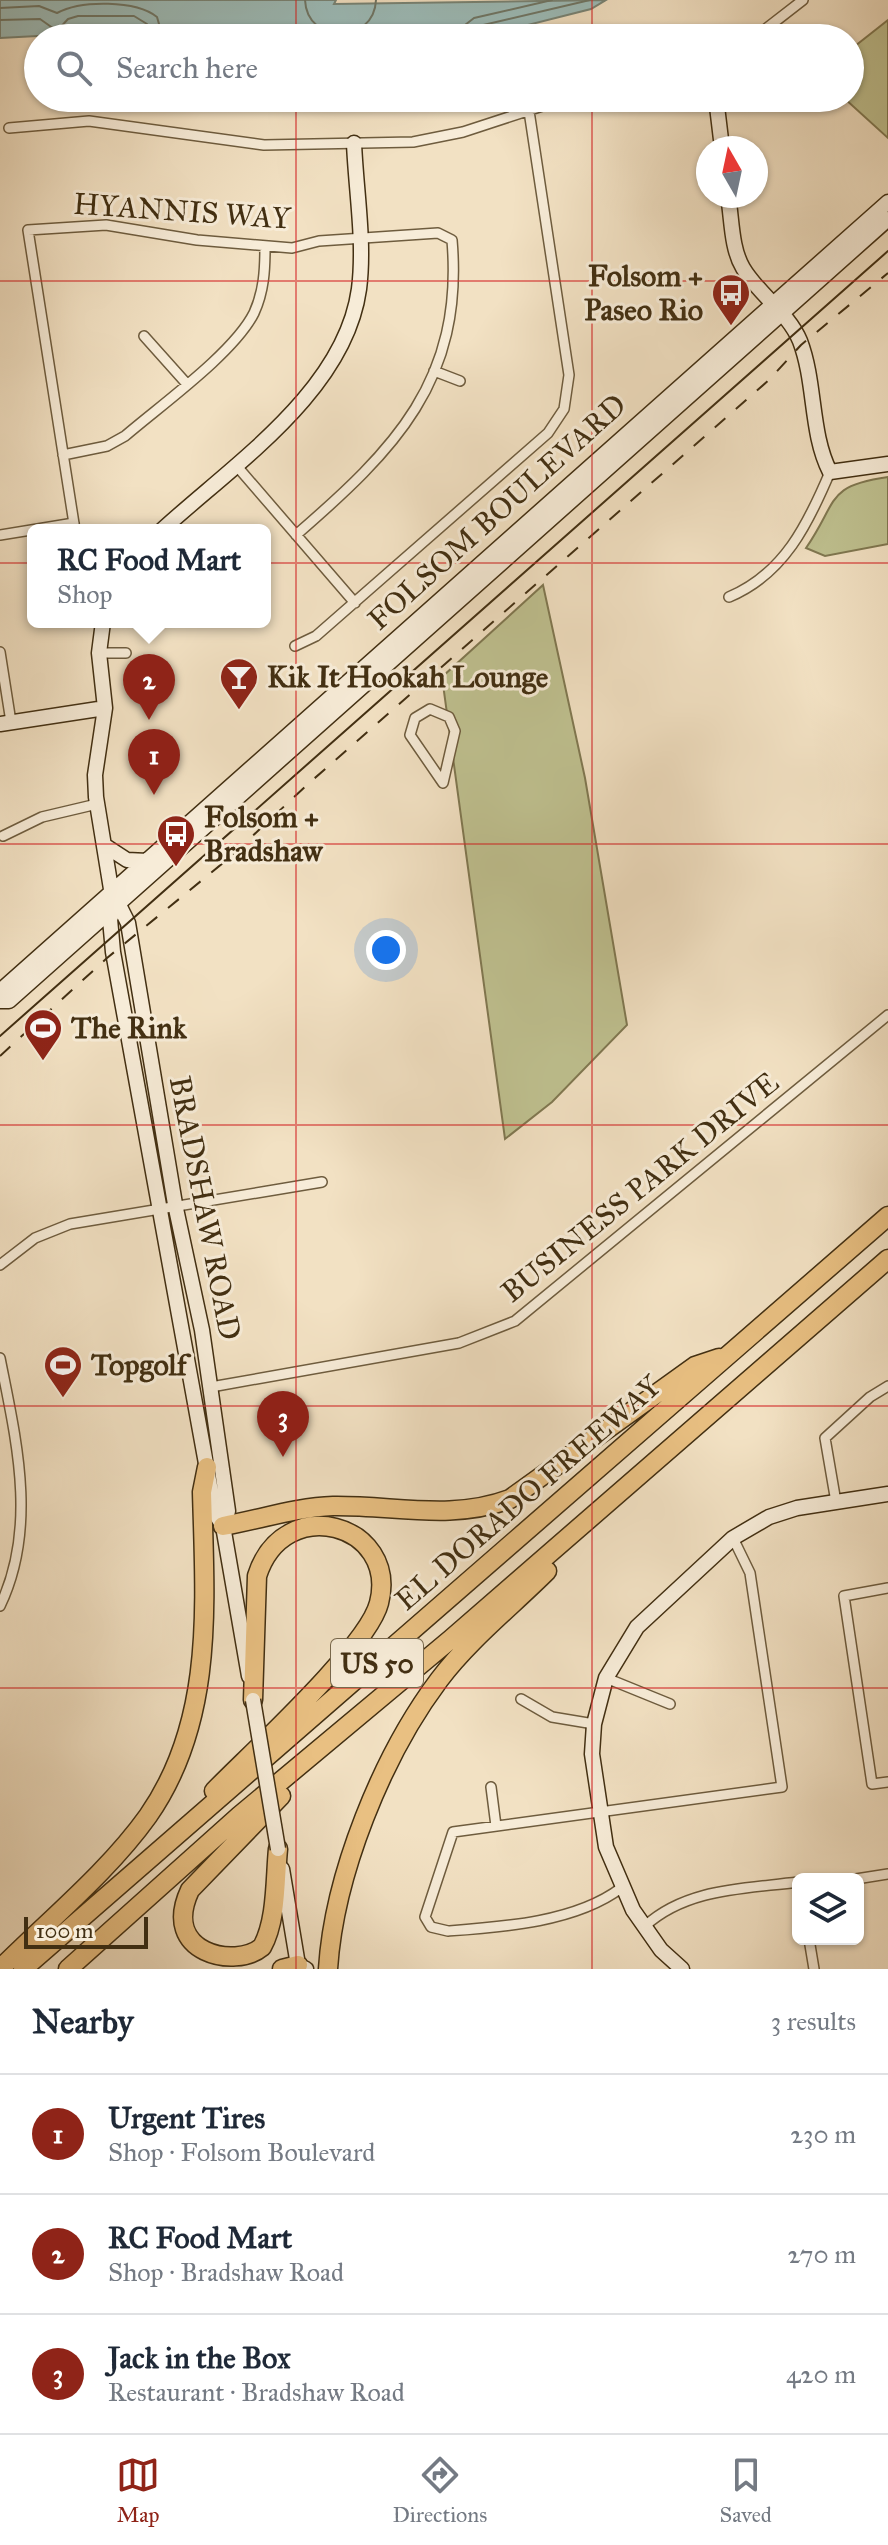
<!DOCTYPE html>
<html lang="en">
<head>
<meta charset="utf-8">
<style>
	body { margin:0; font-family:"IM FELL Great Primer",serif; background:#f6f6f7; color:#1f2937 }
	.controls { position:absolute; right:24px; bottom:24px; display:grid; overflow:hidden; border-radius:12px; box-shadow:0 2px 6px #0004 }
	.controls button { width:72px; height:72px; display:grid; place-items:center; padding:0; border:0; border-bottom:2px solid #e0e1e3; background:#fff; color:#1f2937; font:40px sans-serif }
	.compass { position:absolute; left:696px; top:136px; width:72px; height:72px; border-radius:50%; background:#fff; box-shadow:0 2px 6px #0004; rotate:351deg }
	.scale { position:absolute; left:24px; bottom:20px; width:124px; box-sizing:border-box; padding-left:8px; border:4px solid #422f12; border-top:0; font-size:22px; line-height:28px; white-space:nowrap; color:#422f12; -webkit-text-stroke:6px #f7ecd8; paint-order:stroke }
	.you { position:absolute; left:386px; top:950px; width:28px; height:28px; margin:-20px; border:6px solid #fff; border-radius:50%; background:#1a73e8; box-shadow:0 0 0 12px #1a73e833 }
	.badge { display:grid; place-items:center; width:52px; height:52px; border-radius:50%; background:#8f2418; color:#fff; font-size:26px; font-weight:700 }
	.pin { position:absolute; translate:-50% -66px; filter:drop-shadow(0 2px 4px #0008) }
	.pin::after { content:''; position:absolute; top:42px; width:28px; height:24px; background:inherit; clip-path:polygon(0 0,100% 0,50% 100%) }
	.popup { position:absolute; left:27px; top:524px; width:244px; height:104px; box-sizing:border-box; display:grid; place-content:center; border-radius:12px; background:#fff; filter:drop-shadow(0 2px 6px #0005); font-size:26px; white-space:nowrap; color:#747a83 }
	.popup b { font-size:30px; color:#1f2937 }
	.popup::after { content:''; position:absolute; left:50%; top:100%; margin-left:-16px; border:16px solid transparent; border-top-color:#fff }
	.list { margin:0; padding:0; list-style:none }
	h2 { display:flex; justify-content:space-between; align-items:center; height:104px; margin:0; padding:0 32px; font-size:34px }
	h2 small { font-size:26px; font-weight:400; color:#747a83 }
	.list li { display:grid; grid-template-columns:52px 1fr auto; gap:24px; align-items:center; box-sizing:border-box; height:120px; padding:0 32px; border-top:2px solid #e0e1e3 }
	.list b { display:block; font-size:30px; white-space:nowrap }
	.list p { margin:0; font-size:26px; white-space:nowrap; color:#747a83 }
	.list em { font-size:26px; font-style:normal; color:#747a83 }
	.icon { flex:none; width:44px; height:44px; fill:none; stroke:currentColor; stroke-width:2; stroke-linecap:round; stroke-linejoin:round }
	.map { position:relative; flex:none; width:888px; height:1969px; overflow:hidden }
	.search { position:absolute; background:#fff; box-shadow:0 2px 6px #0004; left:24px; right:24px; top:24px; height:88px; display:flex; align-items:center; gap:20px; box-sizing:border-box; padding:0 28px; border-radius:44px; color:#747a83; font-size:30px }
	.sheet { height:464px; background:#fff }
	nav { display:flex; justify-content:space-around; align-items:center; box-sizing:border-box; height:112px; border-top:2px solid #e0e1e3; background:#fff; font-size:22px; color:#747a83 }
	nav a { display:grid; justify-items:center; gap:4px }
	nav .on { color:#8f2418 }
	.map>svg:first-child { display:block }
	.green { fill:#bfc190; stroke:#807851; stroke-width:2 }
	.water { fill:#9cbcb9; stroke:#788476; stroke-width:2 }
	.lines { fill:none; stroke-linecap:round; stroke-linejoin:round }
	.shore { stroke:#6f7666; stroke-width:2 }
	.street-casing { stroke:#6e5c3e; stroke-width:12 }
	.secondary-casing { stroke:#422f12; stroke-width:17 }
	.highway-casing { stroke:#422f12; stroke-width:21 }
	.street { stroke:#f7ecd8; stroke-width:9 }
	.secondary { stroke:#f7ecd8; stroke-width:14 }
	.highway { stroke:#e9c082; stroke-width:18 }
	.tram { stroke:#422f12; stroke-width:2 }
	.rail { stroke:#422f12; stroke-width:2; stroke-dasharray:14 14; stroke-linecap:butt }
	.secondary-bridge-casing { stroke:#422f12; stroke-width:17; stroke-linecap:butt }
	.secondary-bridge { stroke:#f7ecd8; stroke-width:14 }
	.grid { fill:none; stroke:#d62828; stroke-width:2; stroke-opacity:0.55 }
	.labels { text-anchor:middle; stroke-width:6; stroke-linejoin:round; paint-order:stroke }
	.shield { fill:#f7ecd8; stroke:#78684d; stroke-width:2 }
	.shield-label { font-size:28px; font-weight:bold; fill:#422f12 }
	.street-label { font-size:30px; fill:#422f12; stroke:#f7ecd8 }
	.poi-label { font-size:30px; font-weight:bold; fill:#422f12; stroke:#f7ecd8; text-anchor:start }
</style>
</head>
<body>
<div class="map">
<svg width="888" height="1969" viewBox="0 0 888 1969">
	<rect width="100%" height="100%" fill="#f2e1c3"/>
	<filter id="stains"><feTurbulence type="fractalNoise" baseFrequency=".0025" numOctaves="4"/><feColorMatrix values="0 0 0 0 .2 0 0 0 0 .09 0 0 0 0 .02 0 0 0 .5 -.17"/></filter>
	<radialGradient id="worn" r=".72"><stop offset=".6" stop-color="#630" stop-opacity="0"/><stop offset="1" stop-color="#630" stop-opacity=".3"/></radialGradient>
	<path class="green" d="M 888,20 L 888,138 L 844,98 L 850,98 L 850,50 Z
		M 888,477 L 888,544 L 825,556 L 806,548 C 839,500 825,486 888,477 Z
		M 543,585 L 585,778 L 627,1025 L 552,1102 L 505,1139 L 442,677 Z"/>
	<path class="water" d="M 0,0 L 336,0 L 334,4 L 606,0 L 591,9 L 504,31 L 455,38 L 178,38 L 112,32 L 0,38 Z"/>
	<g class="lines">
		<path class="shore" d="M 305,0 C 307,45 374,45 376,0
			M 0,8 L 39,6 L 57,13 C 81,0 136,0 157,17 L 163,38
			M 0,20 L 40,19 L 57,31 L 68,19 L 78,16 L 134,16 L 147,24 L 151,38
			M 70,38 L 77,26 L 136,27 L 141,38
			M 462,38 L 465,25 L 474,18 L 552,0
			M 472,38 L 479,26 L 590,0"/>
		<g class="street-casing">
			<path id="street" d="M 754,38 L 803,0
				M 9,128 L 89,121 L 264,145 L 413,142 L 463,132 L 567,98
				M 144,336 L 186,383
				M 434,371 L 460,381
				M 63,455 L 107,446 L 125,436 C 161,405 234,353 254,313 C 264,291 265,270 265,247
				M 235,464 L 355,603
				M 75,530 L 28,230 L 106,225 L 197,240 L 292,248 L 319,241 L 438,233 L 452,240 C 464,381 394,450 296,535
				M 0,535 L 74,523
				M 729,597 C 784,574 808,524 830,472
				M 295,646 L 316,636 L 548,433 L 564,409 L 569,375 L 529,111
				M 0,652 L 11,722
				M 99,653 L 126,653
				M 430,709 L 449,717 L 455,731 L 443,783 L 410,735 L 415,718 Z
				M 3,836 L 42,817 L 97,804
				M 0,1265 L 35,1238 L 70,1224 L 322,1182
				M 0,1358 C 16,1439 38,1527 0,1606
				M 211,1387 L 459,1343 L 515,1321 L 888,1015
				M 836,1502 L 825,1438 L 870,1397 L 888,1386
				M 888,1588 L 844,1596 L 872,1784 L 888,1782
				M 606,1678 L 670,1704
				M 521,1699 L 552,1717 L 594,1724
				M 491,1787 L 496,1826
				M 856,1879 L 888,1874
				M 621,1888 C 576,1922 503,1927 448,1931 L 431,1927 L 425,1917 L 453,1832 L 782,1787 L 750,1573 L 733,1538
				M 645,1926 C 687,1888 744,1889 798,1882
				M 809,1939 L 814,1969"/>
		</g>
		<g class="secondary-casing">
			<path id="secondary" d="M 716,98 L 722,148
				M 728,196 C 732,219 731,248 743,268 C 759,295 788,312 800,341 C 816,383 810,433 830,472 L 888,464
				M 162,530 C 234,464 345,391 359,289 C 365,242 356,191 354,143
				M 103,622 L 99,653 L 105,708 L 95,775 L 96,797 L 111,889 L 128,923 L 175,1204 L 202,1330 L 228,1511 L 223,1526
				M 0,724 L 105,708
				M 104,845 L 127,860 L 148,861
				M 116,905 L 110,919 L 113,952 L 215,1513 L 223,1526 L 249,1676
				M 0,991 L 888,202
				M 0,1001 L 9,1001 C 302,741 593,478 888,219
				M 282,1869 L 298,1965 L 306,1969
				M 682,1969 L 661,1950 L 633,1910 L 606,1847 L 592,1754 L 594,1724 L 606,1678 L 637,1627 L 733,1538 L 769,1517 L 797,1508 L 888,1494"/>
		</g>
		<g class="highway-casing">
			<path id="highway" d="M 223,1526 C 258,1520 297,1507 333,1506 C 394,1505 451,1521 510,1499 L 695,1366 L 719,1358
				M 214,1791 C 250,1754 368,1647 379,1603 C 399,1524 284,1491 257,1576 L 253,1700
				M 278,1849 C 275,1879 277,1920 262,1947 C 236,1969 160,1954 190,1890 L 281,1796
				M 0,1969 C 49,1920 108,1872 148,1816 C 215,1720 205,1604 202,1492 L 207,1467
				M 23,1969 L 888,1216
				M 68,1969 L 239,1816 L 451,1639 L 888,1259
				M 282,1969 L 298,1965
				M 328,1969 C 334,1875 382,1756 439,1680 C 469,1640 512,1606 547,1571"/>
		</g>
		<use href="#street" class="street"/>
		<use href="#secondary" class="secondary"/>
		<use href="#highway" class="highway"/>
		<path class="tram" d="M 0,1036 L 888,251"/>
		<path class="rail" d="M 0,1056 L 107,958 L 229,858 L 308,784 L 769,380 L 801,345 L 888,273"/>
		<g class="secondary-bridge-casing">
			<path id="secondary-bridge" d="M 253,1700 L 278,1849"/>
		</g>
		<use href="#secondary-bridge" class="secondary-bridge"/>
	</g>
	<path class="grid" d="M 296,0 L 296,38M 592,0 L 592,38M 296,98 L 296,1969M 592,98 L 592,1969M 0,281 L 888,281M 0,563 L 888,563M 0,844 L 888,844M 0,1125 L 888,1125M 0,1406 L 888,1406M 0,1688 L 888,1688"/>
	<defs>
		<g id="bus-pin" transform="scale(2)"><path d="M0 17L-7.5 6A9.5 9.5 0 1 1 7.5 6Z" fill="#8f2418" stroke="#f7ecd8"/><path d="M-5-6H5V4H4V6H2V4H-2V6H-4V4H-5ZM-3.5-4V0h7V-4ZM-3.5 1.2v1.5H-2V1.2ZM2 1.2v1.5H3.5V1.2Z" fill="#fff"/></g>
		<g id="bar-pin" transform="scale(2)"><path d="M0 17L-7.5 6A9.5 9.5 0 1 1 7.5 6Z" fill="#8f2418" stroke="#f7ecd8"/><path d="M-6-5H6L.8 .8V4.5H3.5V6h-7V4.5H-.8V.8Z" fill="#fff"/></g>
		<g id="stadium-pin" transform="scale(2)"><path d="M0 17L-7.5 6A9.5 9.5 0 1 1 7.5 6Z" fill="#8f2418" stroke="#f7ecd8"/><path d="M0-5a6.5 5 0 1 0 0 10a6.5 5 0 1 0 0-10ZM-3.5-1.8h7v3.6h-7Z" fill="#fff"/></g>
	</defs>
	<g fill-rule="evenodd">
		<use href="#bus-pin" x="731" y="293"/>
		<use href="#bar-pin" x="239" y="677"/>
		<use href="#bus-pin" x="176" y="834"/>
		<use href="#stadium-pin" x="43" y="1028"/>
		<use href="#stadium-pin" x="63" y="1365"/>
	</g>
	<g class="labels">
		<rect class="shield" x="331" y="1639" width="92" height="48" rx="6"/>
		<g class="shield-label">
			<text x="377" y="1673">US 50</text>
		</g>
		<g class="street-label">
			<text transform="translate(182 211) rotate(4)" y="10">HYANNIS WAY</text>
			<text transform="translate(497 512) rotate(-42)" y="10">FOLSOM BOULEVARD</text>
			<text transform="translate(640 1187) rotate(-39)" y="10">BUSINESS PARK DRIVE</text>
			<text transform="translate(205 1208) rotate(79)" y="10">BRADSHAW ROAD</text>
			<text transform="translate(528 1493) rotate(-41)" y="10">EL DORADO FREEWAY</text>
		</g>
		<g class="poi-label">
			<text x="703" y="286" text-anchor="end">Folsom +<tspan x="703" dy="34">Paseo Rio</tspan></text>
			<text x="267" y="687">Kik It Hookah Lounge</text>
			<text x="204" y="827">Folsom +<tspan x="204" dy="34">Bradshaw</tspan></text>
			<text x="71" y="1038">The Rink</text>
			<text x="91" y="1375">Topgolf</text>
		</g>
	</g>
	<rect width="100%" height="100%" filter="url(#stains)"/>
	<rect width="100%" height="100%" fill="url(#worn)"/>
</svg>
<div class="controls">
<button><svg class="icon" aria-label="layers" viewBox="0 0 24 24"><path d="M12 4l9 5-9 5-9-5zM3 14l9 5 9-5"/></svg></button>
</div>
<svg class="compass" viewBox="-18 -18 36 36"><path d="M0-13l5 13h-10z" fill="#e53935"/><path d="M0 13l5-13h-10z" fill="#747a83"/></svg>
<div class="scale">100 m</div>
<div class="you"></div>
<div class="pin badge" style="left:154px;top:795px">1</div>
<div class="pin badge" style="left:149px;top:720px">2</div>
<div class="popup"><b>RC Food Mart</b>Shop</div>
<div class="pin badge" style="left:283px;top:1457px">3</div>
<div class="search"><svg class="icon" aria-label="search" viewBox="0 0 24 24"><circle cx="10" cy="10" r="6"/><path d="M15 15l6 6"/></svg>Search here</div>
</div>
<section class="sheet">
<h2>Nearby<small>3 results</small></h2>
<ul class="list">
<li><span class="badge">1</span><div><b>Urgent Tires</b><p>Shop · Folsom Boulevard</p></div><em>230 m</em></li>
<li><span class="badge">2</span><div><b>RC Food Mart</b><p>Shop · Bradshaw Road</p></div><em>270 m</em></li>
<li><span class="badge">3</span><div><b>Jack in the Box</b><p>Restaurant · Bradshaw Road</p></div><em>420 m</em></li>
</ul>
</section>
<nav>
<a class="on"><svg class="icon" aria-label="map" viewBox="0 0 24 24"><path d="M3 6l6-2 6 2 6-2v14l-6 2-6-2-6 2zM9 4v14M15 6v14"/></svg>Map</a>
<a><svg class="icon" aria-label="directions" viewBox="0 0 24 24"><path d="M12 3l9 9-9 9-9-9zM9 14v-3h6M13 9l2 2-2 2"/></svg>Directions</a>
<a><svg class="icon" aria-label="saved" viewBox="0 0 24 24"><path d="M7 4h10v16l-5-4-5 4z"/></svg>Saved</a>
</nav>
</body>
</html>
